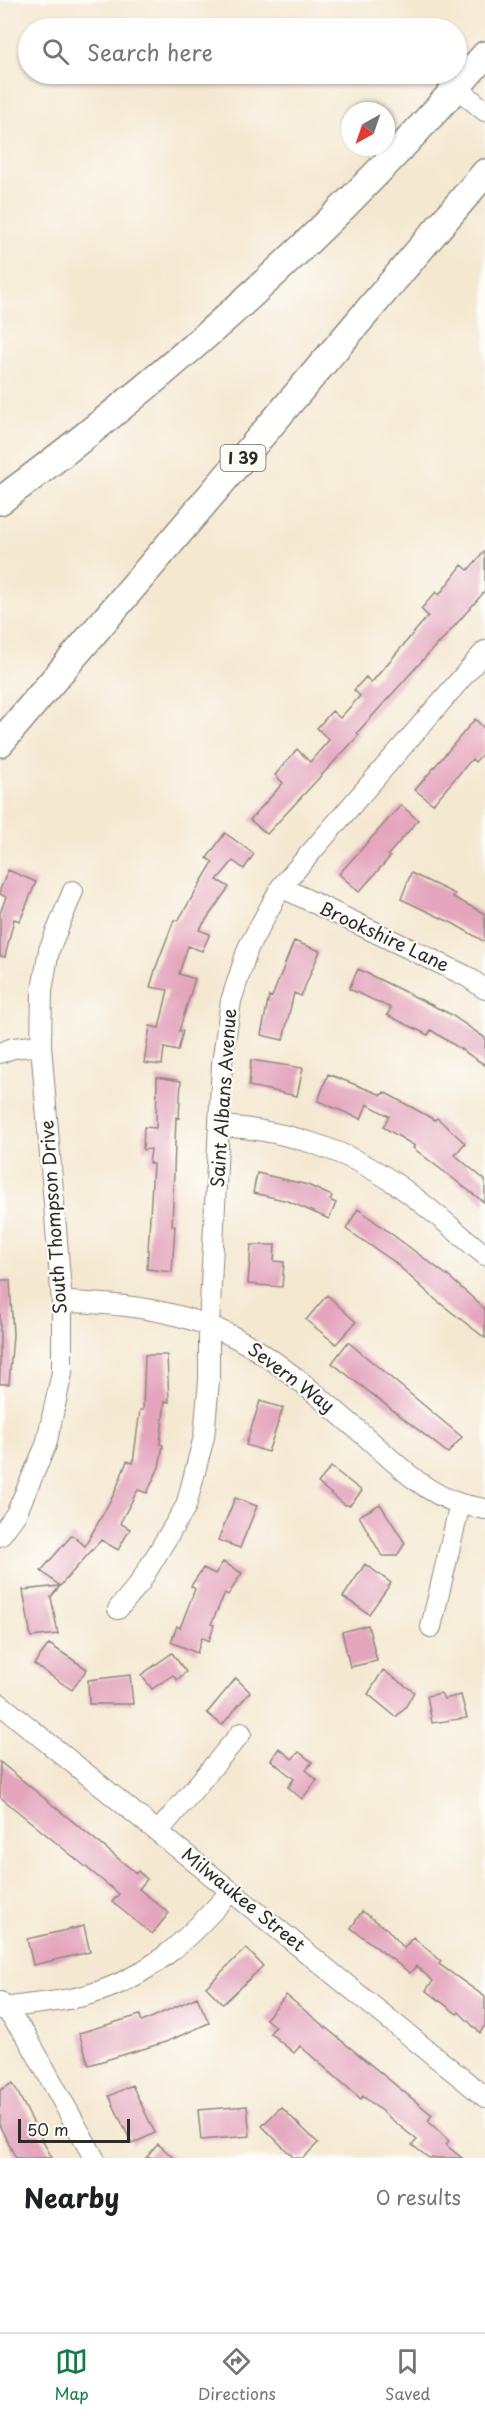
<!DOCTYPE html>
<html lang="en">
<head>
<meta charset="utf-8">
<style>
	body { margin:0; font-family:"Playpen Sans",sans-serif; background:#f2f2f2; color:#202124 }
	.compass { position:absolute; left:341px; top:102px; width:54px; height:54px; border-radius:50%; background:#fff; box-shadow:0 2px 4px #0004; rotate:220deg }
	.scale { position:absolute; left:18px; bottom:15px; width:112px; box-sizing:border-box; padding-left:6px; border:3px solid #2b2b2b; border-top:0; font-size:16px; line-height:21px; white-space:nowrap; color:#2b2b2b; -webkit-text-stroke:4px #fdfcf7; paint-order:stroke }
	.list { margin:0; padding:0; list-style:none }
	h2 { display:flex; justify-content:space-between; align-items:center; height:78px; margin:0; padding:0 24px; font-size:26px }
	h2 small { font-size:20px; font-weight:400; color:#757577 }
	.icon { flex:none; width:33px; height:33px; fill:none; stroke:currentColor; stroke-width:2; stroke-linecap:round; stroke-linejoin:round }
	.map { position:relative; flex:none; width:485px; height:2158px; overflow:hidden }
	.search { position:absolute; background:#fff; box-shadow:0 2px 4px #0004; left:18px; right:18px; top:18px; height:66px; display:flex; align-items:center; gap:15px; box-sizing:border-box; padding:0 21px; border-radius:33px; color:#757577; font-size:22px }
	.sheet { height:174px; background:#fff }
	nav { display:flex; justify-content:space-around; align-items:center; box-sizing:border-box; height:84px; border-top:2px solid #e0e0e0; background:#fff; font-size:16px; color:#757577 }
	nav a { display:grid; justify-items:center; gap:3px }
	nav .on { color:#0b8043 }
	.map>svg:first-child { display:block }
	.building { fill:#e4a5bd }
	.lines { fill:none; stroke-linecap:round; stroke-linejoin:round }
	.minor-casing { stroke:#908a7e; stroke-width:22 }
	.highway-casing { stroke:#908a7e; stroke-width:30 }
	.minor { stroke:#fff; stroke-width:20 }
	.highway { stroke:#fff; stroke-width:27 }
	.labels { text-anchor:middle; stroke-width:4.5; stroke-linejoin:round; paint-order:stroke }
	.shield { fill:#fdfcf7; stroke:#6a6a68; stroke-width:1.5 }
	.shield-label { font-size:16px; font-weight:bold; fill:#2b2b2b }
	.street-label { font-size:18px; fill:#2b2b2b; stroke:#fdfcf7 }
</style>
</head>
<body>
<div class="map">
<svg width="485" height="2158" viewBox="0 0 485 2158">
	<rect width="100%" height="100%" fill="#fdfcf7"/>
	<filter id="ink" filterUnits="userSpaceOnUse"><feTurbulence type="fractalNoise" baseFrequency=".0167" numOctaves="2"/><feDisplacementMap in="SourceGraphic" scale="12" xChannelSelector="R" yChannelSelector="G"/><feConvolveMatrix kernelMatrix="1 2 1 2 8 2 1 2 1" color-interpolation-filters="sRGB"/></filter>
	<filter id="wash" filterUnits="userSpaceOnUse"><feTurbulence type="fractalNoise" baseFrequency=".008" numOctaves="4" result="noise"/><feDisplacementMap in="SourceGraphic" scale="24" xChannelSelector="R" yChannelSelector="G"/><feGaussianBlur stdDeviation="1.35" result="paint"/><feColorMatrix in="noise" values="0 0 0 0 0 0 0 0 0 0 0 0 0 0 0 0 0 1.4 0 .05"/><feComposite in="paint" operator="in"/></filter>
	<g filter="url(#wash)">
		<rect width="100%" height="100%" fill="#f4e8d1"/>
		<g id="blocks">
			<path class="building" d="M 485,551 L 485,591 L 439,644 L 438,643 L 357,733 L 359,735 L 267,834 L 250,820 L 283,783 L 275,775 L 297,749 L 310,762 L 329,740 L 317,728 L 332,711 L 340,718 L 360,696 L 354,690 L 366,677 L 371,683 L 428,616 L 421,609 L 436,592 L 439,595 L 462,565 L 468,570 Z
				M 475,719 L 485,729 L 485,751 L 475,762 L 472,759 L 433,804 L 415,790 Z
				M 401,805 L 418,820 L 388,855 L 390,857 L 359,892 L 339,874 Z
				M 225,833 L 254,854 L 244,869 L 233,861 L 217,880 L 229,887 L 199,930 L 210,934 L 202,951 L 188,946 L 179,974 L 195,979 L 179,1031 L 183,1031 L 178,1051 L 164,1048 L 162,1065 L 144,1063 L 150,1026 L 159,1028 L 168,990 L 150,987 L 156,967 L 174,920 L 178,921 L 213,862 L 207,858 Z
				M 8,870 L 36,882 L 20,921 L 14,919 L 5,957 L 0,956 L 0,913 L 6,897 L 0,894 L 0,890 Z
				M 411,873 L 455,894 L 453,897 L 485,914 L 485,942 L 454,924 L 401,899 Z
				M 294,941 L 320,951 L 301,996 L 294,993 L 283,1040 L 261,1035 L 269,996 L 272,997 Z
				M 358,969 L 450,1014 L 485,1038 L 485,1065 L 431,1030 L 428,1035 L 387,1015 L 391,1008 L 349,989 Z
				M 251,1060 L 303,1068 L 297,1096 L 249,1086 Z
				M 328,1074 L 382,1095 L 384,1092 L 435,1120 L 437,1118 L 465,1143 L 455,1155 L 485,1180 L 485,1203 L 413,1148 L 415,1146 L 383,1127 L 389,1116 L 367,1104 L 361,1119 L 318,1101 Z
				M 157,1077 L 181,1081 L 179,1118 L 176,1117 L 172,1226 L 175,1226 L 172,1272 L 147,1269 L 153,1164 L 149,1163 L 151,1149 L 143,1150 L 144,1127 L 156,1128 Z
				M 257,1173 L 308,1185 L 332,1196 L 330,1200 L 336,1203 L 329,1219 L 288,1201 L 253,1193 Z
				M 358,1209 L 448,1276 L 485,1309 L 485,1338 L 436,1300 L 392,1260 L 346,1229 Z
				M 251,1245 L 275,1245 L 274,1261 L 284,1262 L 282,1287 L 248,1284 Z
				M 0,1280 L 10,1280 L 13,1335 L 9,1384 L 0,1384 Z
				M 327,1295 L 356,1322 L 336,1344 L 306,1320 Z
				M 348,1342 L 462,1437 L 448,1453 L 332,1363 Z
				M 145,1355 L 167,1355 L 169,1402 L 165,1401 L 160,1444 L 163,1445 L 159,1467 L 147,1493 L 138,1490 L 120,1523 L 130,1529 L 118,1550 L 101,1540 L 60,1586 L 41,1571 L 72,1535 L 85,1546 L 114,1494 L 127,1461 L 133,1463 L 140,1410 L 143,1410 Z
				M 260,1401 L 283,1408 L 268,1452 L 246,1445 Z
				M 331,1467 L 362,1491 L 350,1505 L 345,1505 L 318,1483 Z
				M 235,1498 L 257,1506 L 240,1548 L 218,1540 Z
				M 380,1504 L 405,1543 L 397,1556 L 382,1556 L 359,1516 Z
				M 223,1562 L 242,1573 L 228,1595 L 225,1593 L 211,1624 L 214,1625 L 209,1641 L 202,1637 L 197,1653 L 171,1642 L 177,1626 L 180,1628 L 195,1589 L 191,1586 L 203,1568 L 215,1574 Z
				M 365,1564 L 391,1583 L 369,1614 L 343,1597 Z
				M 60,1586 L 51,1597 L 58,1634 L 31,1637 L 23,1590 Z
				M 368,1625 L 377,1661 L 350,1667 L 342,1632 Z
				M 49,1644 L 87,1669 L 72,1690 L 34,1664 Z
				M 172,1653 L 186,1672 L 177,1680 L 173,1675 L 152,1689 L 141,1675 Z
				M 383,1670 L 414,1692 L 406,1706 L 396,1717 L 368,1694 Z
				M 130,1675 L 133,1704 L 89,1704 L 88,1680 Z
				M 236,1678 L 250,1692 L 222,1725 L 207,1713 Z
				M 441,1693 L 444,1699 L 461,1695 L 467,1718 L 432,1723 L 427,1696 Z
				M 279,1748 L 292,1759 L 299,1752 L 312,1762 L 306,1770 L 317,1780 L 302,1799 L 288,1787 L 294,1779 L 271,1760 Z
				M 0,1762 L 136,1873 L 138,1871 L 147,1879 L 139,1889 L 169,1913 L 152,1934 L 112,1902 L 119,1894 L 0,1797 Z
				M 362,1911 L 387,1929 L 404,1948 L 413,1937 L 441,1961 L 439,1964 L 485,1997 L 485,2025 L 480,2033 L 459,2012 L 457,2014 L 426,1990 L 433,1981 L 416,1966 L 410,1973 L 351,1928 Z
				M 84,1926 L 90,1952 L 33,1965 L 27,1939 Z
				M 246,1948 L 263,1966 L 223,2004 L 206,1987 Z
				M 286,1995 L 432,2115 L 428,2121 L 449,2141 L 446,2145 L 462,2158 L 429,2158 L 412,2145 L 417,2140 L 363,2096 L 361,2099 L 300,2046 L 294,2053 L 270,2033 L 275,2027 L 266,2019 Z
				M 197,1997 L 209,2023 L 166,2042 L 89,2065 L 79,2033 L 140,2015 L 142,2022 Z
				M 13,2083 L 39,2134 L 52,2158 L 16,2158 L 0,2127 L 0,2090 Z
				M 132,2085 L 155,2133 L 132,2144 L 109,2096 Z
				M 247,2106 L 250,2136 L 201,2140 L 198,2110 Z
				M 281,2107 L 318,2143 L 303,2158 L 294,2158 L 262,2126 Z
				M 158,2144 L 174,2158 L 146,2158 Z"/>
		</g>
	</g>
	<g filter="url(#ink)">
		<use href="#blocks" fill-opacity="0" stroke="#908a7e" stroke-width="1.5"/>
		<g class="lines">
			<g class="minor-casing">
				<path id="minor" d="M 456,87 L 485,111
					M 281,887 L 466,976 L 485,989
					M 0,1053 L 13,1048 L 41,1045
					M 221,1126 C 284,1130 347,1149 399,1186 C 429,1207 456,1232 485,1255
					M 62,1302 C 125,1303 191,1311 247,1344 C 285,1366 325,1402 359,1431 C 389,1456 420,1491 458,1503 C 467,1506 476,1507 485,1509
					M 0,1536 L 16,1514 L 46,1445 L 62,1373 L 62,1302 L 41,1045 L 42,990 L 49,950 L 73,891
					M 118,1609 L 139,1584 L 186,1506 L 204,1437 L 209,1380 L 209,1326 L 222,1063 L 231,1001 L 248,948 L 281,887 L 485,651
					M 431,1627 L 460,1504
					M 0,1704 L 485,2097
					M 158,1832 L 241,1733
					M 0,2002 L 27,2037 L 94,2158
					M 0,2009 C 28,2003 59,2003 87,1995 C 150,1978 189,1938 231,1891"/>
			</g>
			<g class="highway-casing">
				<path id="highway" d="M 0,501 C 177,370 341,222 485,55
					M 0,743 L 485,173"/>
			</g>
			<use href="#minor" class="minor"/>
			<use href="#highway" class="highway"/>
		</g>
	</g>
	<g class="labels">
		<rect class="shield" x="220.5" y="445" width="45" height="26" rx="4.5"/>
		<g class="shield-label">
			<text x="243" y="464">I 39</text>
		</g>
		<g class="street-label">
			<text transform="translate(384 937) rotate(25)" y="6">Brookshire Lane</text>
			<text transform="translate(224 1098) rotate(-86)" y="6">Saint Albans Avenue</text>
			<text transform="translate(54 1217) rotate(-94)" y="6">South Thompson Drive</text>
			<text transform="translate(291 1378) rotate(37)" y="6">Severn Way</text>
			<text transform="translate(243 1900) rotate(39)" y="6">Milwaukee Street</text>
		</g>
	</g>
</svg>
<svg class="compass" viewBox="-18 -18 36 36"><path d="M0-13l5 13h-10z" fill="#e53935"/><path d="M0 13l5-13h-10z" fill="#757577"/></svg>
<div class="scale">50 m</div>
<div class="search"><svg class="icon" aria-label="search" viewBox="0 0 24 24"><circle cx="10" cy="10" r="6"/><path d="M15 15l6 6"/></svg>Search here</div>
</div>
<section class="sheet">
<h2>Nearby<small>0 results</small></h2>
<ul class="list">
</ul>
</section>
<nav>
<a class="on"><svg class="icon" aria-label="map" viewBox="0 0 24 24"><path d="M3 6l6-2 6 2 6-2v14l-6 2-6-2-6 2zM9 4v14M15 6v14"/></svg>Map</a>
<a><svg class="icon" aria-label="directions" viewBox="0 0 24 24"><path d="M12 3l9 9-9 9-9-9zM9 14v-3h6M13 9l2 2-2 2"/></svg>Directions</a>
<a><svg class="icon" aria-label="saved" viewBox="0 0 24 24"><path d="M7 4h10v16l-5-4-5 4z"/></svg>Saved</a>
</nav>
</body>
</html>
